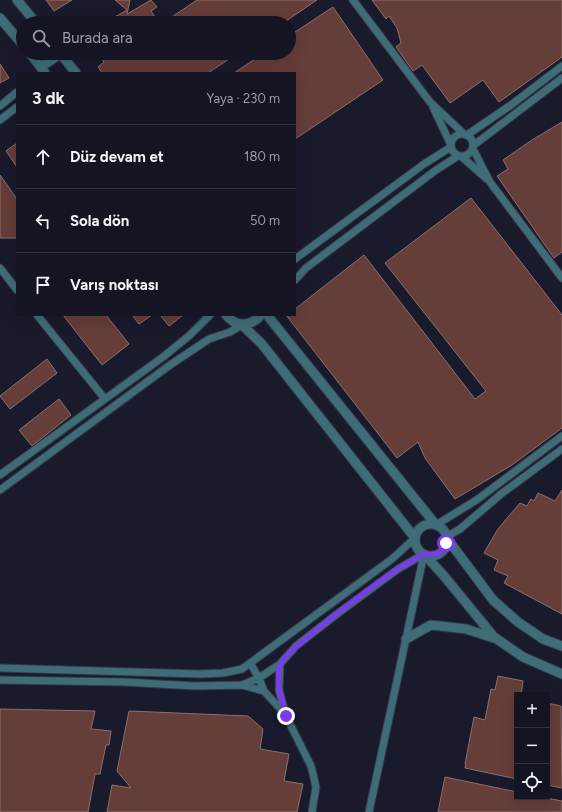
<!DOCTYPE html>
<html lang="tr">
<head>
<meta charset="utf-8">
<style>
	body { margin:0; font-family:Figtree,sans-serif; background:#1d1d2a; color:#f1f3f6 }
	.controls { position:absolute; right:12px; bottom:12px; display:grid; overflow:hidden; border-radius:0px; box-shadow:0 4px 16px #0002 }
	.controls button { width:36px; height:36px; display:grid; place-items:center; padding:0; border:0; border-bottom:1px solid #333340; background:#141422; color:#f1f3f6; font:20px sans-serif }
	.stop { position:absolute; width:12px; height:12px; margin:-9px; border:3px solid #7c3aed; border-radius:50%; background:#fff }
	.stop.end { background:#7c3aed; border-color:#fff; box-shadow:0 1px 4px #0008 }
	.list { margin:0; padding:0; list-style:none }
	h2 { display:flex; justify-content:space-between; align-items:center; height:52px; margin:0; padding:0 16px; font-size:17px }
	h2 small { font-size:13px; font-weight:400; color:#9d9ea5 }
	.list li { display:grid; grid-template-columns:26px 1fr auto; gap:12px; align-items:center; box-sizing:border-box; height:64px; padding:0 16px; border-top:1px solid #333340 }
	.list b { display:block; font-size:15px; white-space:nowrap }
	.list em { font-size:13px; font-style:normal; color:#9d9ea5 }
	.icon { flex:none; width:22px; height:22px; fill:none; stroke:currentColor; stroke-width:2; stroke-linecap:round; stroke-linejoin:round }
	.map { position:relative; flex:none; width:562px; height:812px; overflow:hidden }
	.search { position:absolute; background:#141422; box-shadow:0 4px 16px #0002; left:16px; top:16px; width:280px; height:44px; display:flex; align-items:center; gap:10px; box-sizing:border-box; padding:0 14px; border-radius:22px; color:#9d9ea5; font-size:15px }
	.panel { position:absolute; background:#141422; box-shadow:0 4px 16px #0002; left:16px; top:72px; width:280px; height:244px; border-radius:0px }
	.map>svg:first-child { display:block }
	.building { fill:#653d39; stroke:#8d706c }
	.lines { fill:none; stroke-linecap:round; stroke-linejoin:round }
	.minor-casing { stroke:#363749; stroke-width:9 }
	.tertiary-casing { stroke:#363749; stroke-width:11 }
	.minor { stroke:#3f6d77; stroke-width:7 }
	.tertiary { stroke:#3f6d77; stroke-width:9 }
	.route { stroke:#7c3aed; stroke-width:5 }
</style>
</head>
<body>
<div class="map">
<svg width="562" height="812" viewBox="0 0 562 812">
	<rect width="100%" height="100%" fill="#1a1a2d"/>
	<path class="building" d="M 46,0 L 72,0 L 54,11 Z
		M 115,0 L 130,0 L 127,14 L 151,0 L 157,7 L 151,11 L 159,23 L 116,23 L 113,18 L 127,10 Z
		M 197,0 L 317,0 L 283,23 L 163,23 Z
		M 372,0 L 562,0 L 562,57 L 499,102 L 483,80 L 450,103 L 422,65 L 413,71 L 396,47 L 401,43 L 397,28 L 389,16 L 386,19 Z
		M 333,7 L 383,80 L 295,139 L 295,73 L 234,73 L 264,53 L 289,53 L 289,36 Z
		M 97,53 L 238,53 L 208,73 L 102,73 L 98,67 L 104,62 Z
		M 0,64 L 9,78 L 0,83 Z
		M 562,122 L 562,252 L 554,258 L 497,176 L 508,169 L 503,160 L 532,140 Z
		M 17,143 L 17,167 L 6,151 Z
		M 0,175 L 17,199 L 17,238 L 0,238 Z
		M 471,198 L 562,315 L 562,428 L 512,465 L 455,499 L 425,458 L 418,442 L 397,458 L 286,315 L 295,315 L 295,309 L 364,255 L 475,399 L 486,391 L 385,263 Z
		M 63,315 L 106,315 L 129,344 L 102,365 Z
		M 132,315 L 152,315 L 139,324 Z
		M 160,315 L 183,315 L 169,326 Z
		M 47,359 L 57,373 L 10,409 L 0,396 Z
		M 59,399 L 71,415 L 32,446 L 19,430 Z
		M 562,490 L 562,614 L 504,583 L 508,576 L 494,570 L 498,560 L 484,553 L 498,529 L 520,503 L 527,506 L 531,499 L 534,501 L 538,493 L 555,501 Z
		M 498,676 L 523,681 L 521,695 L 517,695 L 517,779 L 465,768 L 466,764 L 465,764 L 474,717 L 485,720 L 491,689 L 495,690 Z
		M 547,703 L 561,706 L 562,788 L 547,785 Z
		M 0,709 L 95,711 L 91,729 L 111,731 L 109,745 L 106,745 L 100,774 L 95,774 L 88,812 L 0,812 Z
		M 129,711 L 248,716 L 263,729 L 260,749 L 289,754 L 284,781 L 303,784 L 297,812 L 107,812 L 112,785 L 131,788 L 117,771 Z
		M 445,777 L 517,792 L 517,797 L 541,797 L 562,801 L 562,812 L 438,812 Z"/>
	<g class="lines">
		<g class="minor-casing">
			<path id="minor" d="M 353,0 L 430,102 L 464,134
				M 0,106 L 17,92
				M 433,107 L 451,145
				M 0,120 L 17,107
				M451 145a11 11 0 1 1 22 0a11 11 0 1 1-22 0Z
				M 467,135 L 511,105 L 562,66
				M 474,145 L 562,78
				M 473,149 L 490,182 L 562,278
				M 462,157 L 487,179
				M 295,259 L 424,164 L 451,147
				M 0,268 L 17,290
				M 295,280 L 306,268 L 436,170 L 458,156
				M 37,315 L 105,399
				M 0,475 L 163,357 L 190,335 L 210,315
				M 0,490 L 170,365 L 209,339 L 230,332 L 242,325
				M 436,525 L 478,499 L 562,436
				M 446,537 L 460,529 L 501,494 L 562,449
				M 250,663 L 259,678 L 264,691 L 285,714
				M 280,664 L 279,690 L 286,716 L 311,766 L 316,787 L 312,812
				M 0,668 L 200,674 L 223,673 L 242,669 L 392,559 L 415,538
				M 0,680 L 124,682 L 195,686 L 242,685 L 259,678 L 280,664 L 296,646 L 337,614 L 398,569 L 424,554
				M 242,685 L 264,691
				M 369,812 L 424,554"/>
		</g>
		<g class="tertiary-casing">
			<path id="tertiary" d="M 17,0 L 36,23
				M 0,18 L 23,45
				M 30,53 L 45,73
				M 60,53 L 76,73
				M 41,67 L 60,54
				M 226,315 C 235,327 251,327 261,315
				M 267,315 L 436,525
				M 242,325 L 261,343 L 415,538
				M415 540a16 16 0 1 1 32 0a16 16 0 1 1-32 0Z
				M 446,537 L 493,600 L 518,622 L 543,639 L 562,646
				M 424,554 L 444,576 L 494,637 L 523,657 L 562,674
				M 406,639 L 431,625 L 466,629 L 494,638"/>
		</g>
		<use href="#minor" class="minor"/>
		<use href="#tertiary" class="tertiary"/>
	</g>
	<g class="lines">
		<path class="route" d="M 286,716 C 282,700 275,682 280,665 C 284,651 381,580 398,569 C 403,565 409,563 414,560 C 417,558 422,554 425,554 C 436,555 442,555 446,543"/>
	</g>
</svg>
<div class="controls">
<button>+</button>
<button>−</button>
<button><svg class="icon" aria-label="locate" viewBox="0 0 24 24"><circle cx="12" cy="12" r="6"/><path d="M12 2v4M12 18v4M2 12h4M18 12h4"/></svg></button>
</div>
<div class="stop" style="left:446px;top:543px"></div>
<div class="stop end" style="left:286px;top:716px"></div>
<div class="search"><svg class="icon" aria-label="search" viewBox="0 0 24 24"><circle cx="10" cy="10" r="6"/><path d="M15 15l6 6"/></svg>Burada ara</div>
<section class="panel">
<h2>3 dk<small>Yaya · 230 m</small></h2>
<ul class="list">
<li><svg class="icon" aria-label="ahead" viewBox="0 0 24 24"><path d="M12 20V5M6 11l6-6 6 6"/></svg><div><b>Düz devam et</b></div><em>180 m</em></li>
<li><svg class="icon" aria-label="left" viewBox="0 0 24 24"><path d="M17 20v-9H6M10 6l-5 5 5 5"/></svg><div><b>Sola dön</b></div><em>50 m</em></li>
<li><svg class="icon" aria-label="arrive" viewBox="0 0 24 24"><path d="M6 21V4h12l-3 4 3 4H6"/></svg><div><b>Varış noktası</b></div></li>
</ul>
</section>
</div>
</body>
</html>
